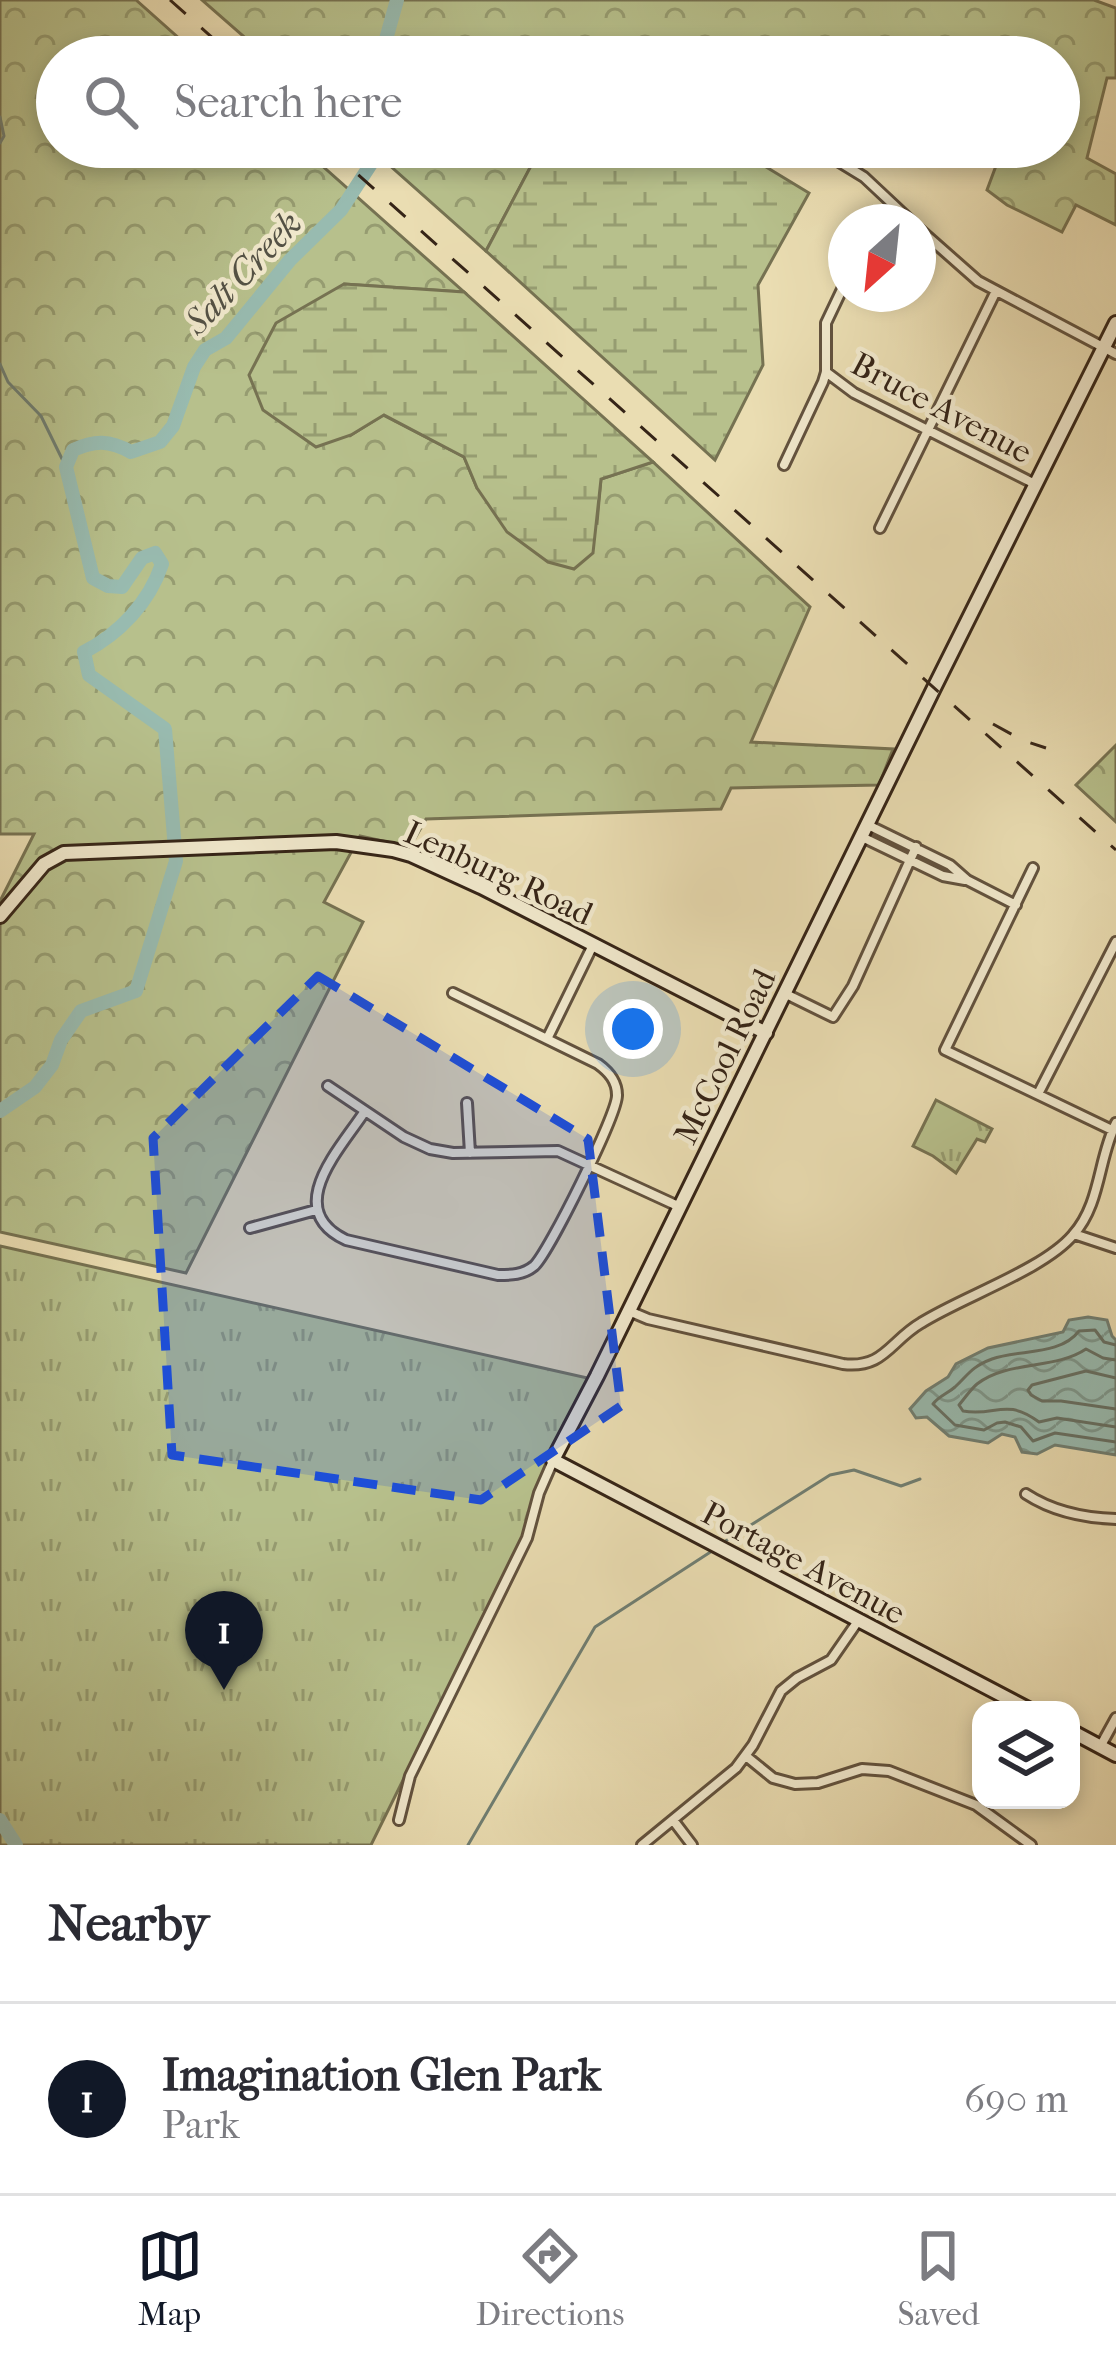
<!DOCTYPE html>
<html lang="en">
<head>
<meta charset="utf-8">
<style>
	body { margin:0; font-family:"IM FELL French Canon",serif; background:#f2f2f3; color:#2b2b33 }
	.controls { position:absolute; right:36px; bottom:36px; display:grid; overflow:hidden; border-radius:24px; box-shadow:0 6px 18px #0003 }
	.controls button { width:108px; height:108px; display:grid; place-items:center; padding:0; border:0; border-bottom:3px solid #e1e1e2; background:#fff; color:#2b2b33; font:60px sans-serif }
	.compass { position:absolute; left:828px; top:204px; width:108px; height:108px; border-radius:50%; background:#fff; box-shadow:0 6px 18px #0003; rotate:207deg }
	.you { position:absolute; left:633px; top:1029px; width:42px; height:42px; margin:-30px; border:9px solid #fff; border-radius:50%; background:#1a73e8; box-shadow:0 0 0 18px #1a73e833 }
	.badge { display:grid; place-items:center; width:78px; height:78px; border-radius:50%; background:#111827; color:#fff; font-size:39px; font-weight:700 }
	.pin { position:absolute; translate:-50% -99px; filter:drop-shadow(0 3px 6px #0008) }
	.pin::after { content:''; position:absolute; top:63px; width:42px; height:36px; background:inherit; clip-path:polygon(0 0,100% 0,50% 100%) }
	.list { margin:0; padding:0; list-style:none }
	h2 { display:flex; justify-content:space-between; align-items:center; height:156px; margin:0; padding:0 48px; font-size:51px }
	h2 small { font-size:39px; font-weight:400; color:#7c7c81 }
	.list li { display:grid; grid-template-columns:78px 1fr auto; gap:36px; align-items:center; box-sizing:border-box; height:192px; padding:0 48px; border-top:3px solid #e1e1e2 }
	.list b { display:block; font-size:45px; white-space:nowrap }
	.list p { margin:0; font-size:39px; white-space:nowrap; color:#7c7c81 }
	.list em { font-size:39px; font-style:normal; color:#7c7c81 }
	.icon { flex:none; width:66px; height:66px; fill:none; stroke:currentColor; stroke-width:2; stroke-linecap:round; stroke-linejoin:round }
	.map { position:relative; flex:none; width:1116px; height:1845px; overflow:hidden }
	.search { position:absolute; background:#fff; box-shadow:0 6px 18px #0003; left:36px; right:36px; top:36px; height:132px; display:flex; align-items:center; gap:30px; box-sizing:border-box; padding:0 42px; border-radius:66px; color:#7c7c81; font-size:45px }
	.sheet { height:348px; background:#fff }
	nav { display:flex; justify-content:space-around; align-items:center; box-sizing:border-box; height:168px; border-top:3px solid #e1e1e2; background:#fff; font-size:33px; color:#7c7c81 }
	nav a { display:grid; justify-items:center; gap:6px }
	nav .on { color:#111827 }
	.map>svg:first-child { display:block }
	.forest { fill:url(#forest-crowns); stroke:#767252; stroke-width:3 }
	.wetland { fill:url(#wetland-marsh); stroke:#767252; stroke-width:3 }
	.park { fill:url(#park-tufts); stroke:#767252; stroke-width:3 }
	.water { fill:url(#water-waves); stroke:#707f73; stroke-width:3 }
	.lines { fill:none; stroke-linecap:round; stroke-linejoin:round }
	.shore { stroke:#667064; stroke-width:3 }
	.stream { stroke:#707f73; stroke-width:3 }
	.river { stroke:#98bbb0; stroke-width:14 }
	.street-casing { stroke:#62523e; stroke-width:14 }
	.secondary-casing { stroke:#352417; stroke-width:18 }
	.street { stroke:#f1e9cd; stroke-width:8 }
	.secondary { stroke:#f1e9cd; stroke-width:12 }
	.rail { stroke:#352417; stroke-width:3; stroke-dasharray:21 21; stroke-linecap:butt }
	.marked { fill:#1d4ed8; fill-opacity:0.2; stroke:#1d4ed8; stroke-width:9; stroke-dasharray:24 15; stroke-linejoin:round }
	.labels { text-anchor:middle; stroke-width:9; stroke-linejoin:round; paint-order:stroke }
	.street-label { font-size:33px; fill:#352417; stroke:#f1e9cd }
	.water-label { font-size:36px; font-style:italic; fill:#535145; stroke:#f1e9cd }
</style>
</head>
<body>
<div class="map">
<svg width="1116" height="1845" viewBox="0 0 1116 1845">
	<defs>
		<pattern id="forest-crowns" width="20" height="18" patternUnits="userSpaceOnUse" patternTransform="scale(3)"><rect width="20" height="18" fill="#b7c08c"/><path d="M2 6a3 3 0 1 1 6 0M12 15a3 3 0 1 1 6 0" fill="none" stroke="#969c71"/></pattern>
		<pattern id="wetland-marsh" width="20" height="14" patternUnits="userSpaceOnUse" patternTransform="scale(3)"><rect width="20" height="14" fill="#b7c08c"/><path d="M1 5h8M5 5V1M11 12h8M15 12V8" fill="none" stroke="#969c71"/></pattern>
		<pattern id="park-tufts" width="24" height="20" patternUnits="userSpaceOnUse" patternTransform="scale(3)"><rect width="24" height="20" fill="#b7c08c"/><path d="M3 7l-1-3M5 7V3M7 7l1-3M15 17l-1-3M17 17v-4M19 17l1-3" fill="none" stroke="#969c71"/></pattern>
		<pattern id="water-waves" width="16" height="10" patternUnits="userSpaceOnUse" patternTransform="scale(3)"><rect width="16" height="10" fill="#98bbb0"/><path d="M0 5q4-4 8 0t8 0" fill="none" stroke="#7d988e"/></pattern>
	</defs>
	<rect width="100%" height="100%" fill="#eaddb2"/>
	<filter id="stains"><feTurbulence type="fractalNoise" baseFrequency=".00167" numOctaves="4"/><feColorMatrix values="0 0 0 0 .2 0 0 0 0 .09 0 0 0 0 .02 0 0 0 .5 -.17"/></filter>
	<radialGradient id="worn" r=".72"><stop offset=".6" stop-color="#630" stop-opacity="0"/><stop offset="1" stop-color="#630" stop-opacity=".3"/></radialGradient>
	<path class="forest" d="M 0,0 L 136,0 L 200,57 L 57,57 L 57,147 L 301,147 L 464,292 L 345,284 L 351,435 L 383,415 L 464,457 L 477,488 L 597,523 L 601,479 L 653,462 L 810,607 L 751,742 L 893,749 L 879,785 L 731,788 L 721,809 L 426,819 L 410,847 L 360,836 L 324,902 L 363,922 L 186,1273 L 0,1232 L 0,901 L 34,834 L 0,834 Z
		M 202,0 L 1094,0 L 1116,8 L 1116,78 L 1107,78 L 1087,158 L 1116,174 L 1116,225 L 1076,205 L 1062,232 L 1007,205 L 987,190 L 1003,147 L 1059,147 L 1059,57 L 750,57 L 719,44 L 712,57 L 267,57 Z
		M 369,147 L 541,147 L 486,251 Z
		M 1116,745 L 1116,822 L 1076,785 Z"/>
	<path class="wetland" d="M 541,147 L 733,147 L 809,193 L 758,285 L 763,365 L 715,460 L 486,251 Z
		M 344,284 L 464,292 L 653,462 L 601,479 L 593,553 L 574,569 L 548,562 L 507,532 L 477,488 L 464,457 L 384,415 L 351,435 L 316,447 L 263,410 L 249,375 L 276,323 Z"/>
	<path class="park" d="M 936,1100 L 992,1129 L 985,1142 L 977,1139 L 956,1173 L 933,1156 L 913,1146 Z
		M 0,1246 L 592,1379 L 535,1495 L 524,1535 L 371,1845 L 0,1845 Z"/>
	<path class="water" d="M 1088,1317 L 1107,1320 L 1112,1336 L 1116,1340 L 1116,1455 L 1055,1445 L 1037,1454 L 1022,1452 L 1015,1437 L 1002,1434 L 988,1443 L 949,1436 L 927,1417 L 916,1418 L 910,1409 L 926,1391 L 948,1377 L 956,1364 L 988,1348 L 1063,1332 L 1069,1320 Z"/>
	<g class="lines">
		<path class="shore" d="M 1116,1345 L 1104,1342 L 1095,1330 L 1079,1331 C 1060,1356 1020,1349 992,1359 C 971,1367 969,1374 955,1387 C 947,1394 939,1396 933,1404 L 955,1425 L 984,1430 L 997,1423 L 1005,1422 L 1021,1427 L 1033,1441 L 1055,1433 L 1116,1442
			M 1116,1360 L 1103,1358 L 1086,1349 C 1055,1370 1008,1360 977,1384 C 971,1389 964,1399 959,1405 L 963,1411 C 996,1417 1005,1397 1039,1422 L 1057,1418 L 1116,1427
			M 1116,1378 L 1086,1371 L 1032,1385 L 1028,1390 L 1031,1395 L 1042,1401 L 1061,1401 L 1116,1409"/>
		<path class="stream" d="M 0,117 L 4,136 L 0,143
			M 0,364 L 8,382 L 41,416 L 66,467
			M 724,1542 L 830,1475 L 854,1470 L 901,1486 L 920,1479
			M 468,1845 L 595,1627 L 712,1551"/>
		<path class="river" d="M 381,57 L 397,0
			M 0,1111 L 35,1087 L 52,1065 L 61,1040 L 81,1011 L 136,991 L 176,861 L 165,729 L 89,675 L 84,652 C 119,634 149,603 162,564 L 155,553 L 142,558 L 122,587 L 108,586 L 93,578 L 66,467 L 73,450 C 95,440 109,440 131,452 L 160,442 L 173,426 L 194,367 L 205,350 L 226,338 L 290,260 L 341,210 L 382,147
			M 0,1820 L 16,1845"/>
		<g class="street-casing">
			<path id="street" d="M 815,147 L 864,177 L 912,222
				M 893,222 L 902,213
				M 918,228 L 978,281 L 1116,354
				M 826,372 L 854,393 L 1035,484
				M 784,465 L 823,382 L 826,372 L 826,323 L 846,281
				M 880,528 L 996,291
				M 868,825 L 950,865 L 967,880 L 1016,905
				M 862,837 L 943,876 L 965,880
				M 1033,868 L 945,1050 L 1112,1130
				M 786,994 L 833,1017 L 853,986 L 916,847
				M 547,1039 L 593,945
				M 328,1086 L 404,1137 L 430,1149 L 453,1153 L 558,1151 L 680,1207
				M 1038,1094 L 1116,942
				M 467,1103 L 470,1153
				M 365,1111 C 341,1148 281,1209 346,1240 L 498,1275 C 511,1275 523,1275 534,1266 C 548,1254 618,1113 617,1095 C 617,1081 609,1072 598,1064 L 453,993
				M 250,1228 L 316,1210
				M 1074,1234 L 1116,1248
				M 629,1311 L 648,1319 L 843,1364 C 884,1369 890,1341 921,1323 C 962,1297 1043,1270 1073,1235 C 1101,1204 1098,1159 1116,1123
				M 1026,1494 C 1052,1511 1085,1518 1116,1519
				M 1100,1747 L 1116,1718
				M 746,1756 L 773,1778 L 795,1784 L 818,1783 L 862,1769 L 889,1771 L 976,1805 L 1031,1845
				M 399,1820 L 410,1776 L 527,1538 L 539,1493 L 553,1461
				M 673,1820 L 692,1845
				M 642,1845 L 736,1768 L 753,1745 L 781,1691 L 797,1678 L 831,1660 L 858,1621"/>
		</g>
		<g class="secondary-casing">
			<path id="secondary" d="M 0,916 L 44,864 L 64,853 L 336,842 L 393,850 L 411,855 L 481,887 L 766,1033
				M 1030,1710 L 553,1460 L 597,1376 L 934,688 L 1116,323
				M 1071,1731 L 1116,1755"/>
		</g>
		<use href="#street" class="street"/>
		<use href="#secondary" class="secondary"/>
		<path class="rail" d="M 170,0 L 234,57
			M 327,147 L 1116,850
			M 993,724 L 1022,740 L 1046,748"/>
	</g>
	<path class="marked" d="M 318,976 L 588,1139 L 621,1406 L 481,1500 L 172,1455 L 153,1138 Z"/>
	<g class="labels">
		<g class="street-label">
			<text transform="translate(942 407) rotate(28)" y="12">Bruce Avenue</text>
			<text transform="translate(499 872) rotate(25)" y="12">Lenburg Road</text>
			<text transform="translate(724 1056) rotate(-64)" y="12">McCool Road</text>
			<text transform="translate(804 1562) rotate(28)" y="12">Portage Avenue</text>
		</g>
		<g class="water-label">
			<text transform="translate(242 272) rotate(-47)" y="13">Salt Creek</text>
		</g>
	</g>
	<rect width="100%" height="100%" filter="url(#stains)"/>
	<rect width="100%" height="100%" fill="url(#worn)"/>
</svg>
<div class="controls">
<button><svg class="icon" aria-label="layers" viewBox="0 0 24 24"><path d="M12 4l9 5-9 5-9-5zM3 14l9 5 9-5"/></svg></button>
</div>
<svg class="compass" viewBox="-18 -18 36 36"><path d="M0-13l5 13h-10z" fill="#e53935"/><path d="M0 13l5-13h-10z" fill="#7c7c81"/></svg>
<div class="you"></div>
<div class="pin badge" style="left:224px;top:1690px">1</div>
<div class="search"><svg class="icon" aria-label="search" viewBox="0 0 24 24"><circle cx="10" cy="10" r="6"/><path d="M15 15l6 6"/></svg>Search here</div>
</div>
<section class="sheet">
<h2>Nearby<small></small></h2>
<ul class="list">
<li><span class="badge">1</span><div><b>Imagination Glen Park</b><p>Park</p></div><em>690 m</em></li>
</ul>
</section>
<nav>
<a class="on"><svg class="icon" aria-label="map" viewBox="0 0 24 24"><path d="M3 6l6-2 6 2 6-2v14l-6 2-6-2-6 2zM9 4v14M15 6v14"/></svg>Map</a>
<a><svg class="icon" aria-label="directions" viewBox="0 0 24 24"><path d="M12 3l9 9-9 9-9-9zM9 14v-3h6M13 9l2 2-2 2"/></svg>Directions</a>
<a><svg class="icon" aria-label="saved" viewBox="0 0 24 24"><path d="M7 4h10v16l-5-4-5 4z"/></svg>Saved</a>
</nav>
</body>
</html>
